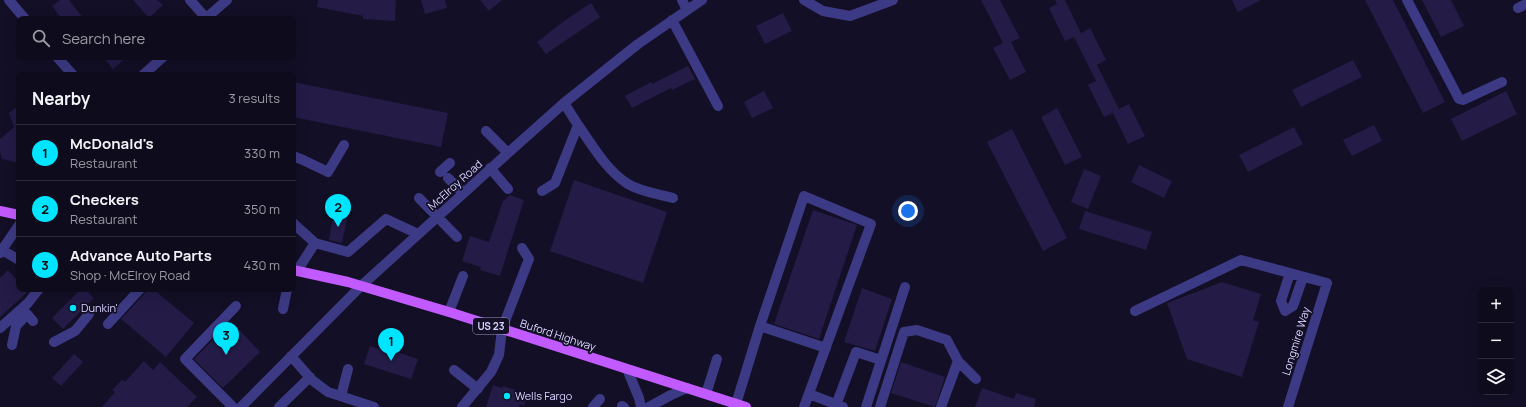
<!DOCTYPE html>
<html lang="en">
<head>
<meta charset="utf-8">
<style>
	body { margin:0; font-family:Manrope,sans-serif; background:#171425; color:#f1f3f6 }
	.controls { position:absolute; right:12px; bottom:12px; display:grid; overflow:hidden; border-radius:8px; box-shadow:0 4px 16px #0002 }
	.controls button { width:36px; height:36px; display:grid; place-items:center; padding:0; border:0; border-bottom:1px solid #2e2b3b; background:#0e0b1c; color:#f1f3f6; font:20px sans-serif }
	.you { position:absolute; left:908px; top:211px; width:14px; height:14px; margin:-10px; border:3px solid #fff; border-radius:50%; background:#1a73e8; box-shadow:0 0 0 6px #1a73e833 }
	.badge { display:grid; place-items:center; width:26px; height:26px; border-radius:50%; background:#00e5ff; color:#111; font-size:13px; font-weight:700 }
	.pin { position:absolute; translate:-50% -33px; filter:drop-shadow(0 1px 2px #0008) }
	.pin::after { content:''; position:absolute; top:21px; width:14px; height:12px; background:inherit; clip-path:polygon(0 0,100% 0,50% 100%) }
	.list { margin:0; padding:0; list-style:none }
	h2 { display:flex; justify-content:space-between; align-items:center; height:52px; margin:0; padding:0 16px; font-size:17px }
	h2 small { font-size:13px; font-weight:400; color:#9b9ba3 }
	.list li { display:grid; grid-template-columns:26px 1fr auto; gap:12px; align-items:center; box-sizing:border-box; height:56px; padding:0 16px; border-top:1px solid #2e2b3b }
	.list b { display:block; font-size:15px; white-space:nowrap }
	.list p { margin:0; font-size:13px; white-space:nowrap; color:#9b9ba3 }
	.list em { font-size:13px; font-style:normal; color:#9b9ba3 }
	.icon { flex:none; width:22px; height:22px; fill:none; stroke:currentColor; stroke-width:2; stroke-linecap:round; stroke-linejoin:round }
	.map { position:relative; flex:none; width:1526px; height:407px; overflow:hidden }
	.search { position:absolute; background:#0e0b1c; box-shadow:0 4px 16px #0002; left:16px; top:16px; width:280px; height:44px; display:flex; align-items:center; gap:10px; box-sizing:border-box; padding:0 14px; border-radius:8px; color:#9b9ba3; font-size:15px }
	.panel { position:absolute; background:#0e0b1c; box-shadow:0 4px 16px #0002; left:16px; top:72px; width:280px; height:220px; border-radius:8px }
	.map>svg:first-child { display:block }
	.building { fill:#241b47 }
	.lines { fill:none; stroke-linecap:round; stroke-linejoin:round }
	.minor { stroke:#3d3a85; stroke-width:10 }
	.major { stroke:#c25bff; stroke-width:10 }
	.poi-dot { fill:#00e5ff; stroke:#130f26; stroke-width:1.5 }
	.labels { text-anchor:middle; stroke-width:3.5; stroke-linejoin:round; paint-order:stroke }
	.shield { fill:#130f26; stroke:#9e99be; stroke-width:1 }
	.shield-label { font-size:10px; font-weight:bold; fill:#d9d4ff }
	.street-label { font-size:11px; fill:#d9d4ff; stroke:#130f26 }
	.poi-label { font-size:11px; fill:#d9d4ff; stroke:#130f26; text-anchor:start }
</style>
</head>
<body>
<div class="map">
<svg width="1526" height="407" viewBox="0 0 1526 407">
	<rect width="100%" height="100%" fill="#130f26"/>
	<path class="building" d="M 60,0 L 69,0 L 84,19 L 62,19 L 52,6 Z
		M 133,0 L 157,0 L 163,5 L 149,18 Z
		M 318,0 L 396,0 L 395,21 L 363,19 L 363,16 L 317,7 Z
		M 421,0 L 445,0 L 447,8 L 425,14 Z
		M 480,0 L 502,0 L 489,11 Z
		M 981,0 L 1000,0 L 1020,38 L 1011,42 L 1026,72 L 1010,80 L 993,48 L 1003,43 Z
		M 1055,0 L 1065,0 L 1081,33 L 1090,28 L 1106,60 L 1097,65 L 1119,109 L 1129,104 L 1145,136 L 1128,144 L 1113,113 L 1104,117 L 1088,85 L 1096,81 L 1074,37 L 1065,41 L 1049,8 L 1057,4 Z
		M 1232,0 L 1261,0 L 1238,12 Z
		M 1365,0 L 1393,0 L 1445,102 L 1423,113 Z
		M 1422,0 L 1451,0 L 1464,26 L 1441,37 Z
		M 591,3 L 600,17 L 546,54 L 537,42 L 564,21 Z
		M 783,13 L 792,31 L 765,44 L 756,26 Z
		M 103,57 L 127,57 L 113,69 Z
		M 1353,60 L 1362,77 L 1301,107 L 1292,90 Z
		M 688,66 L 695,79 L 672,90 L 671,88 L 632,108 L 625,96 L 651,82 L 652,84 Z
		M 293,82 L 448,113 L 441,147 L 293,117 Z
		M 764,91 L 773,108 L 752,118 L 744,102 Z
		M 1506,91 L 1517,114 L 1462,141 L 1451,119 Z
		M 19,105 L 19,163 L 2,159 L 0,151 L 0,139 L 14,127 L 9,113 Z
		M 1057,108 L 1082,157 L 1065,165 L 1041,117 Z
		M 1374,125 L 1382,141 L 1352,156 L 1343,140 Z
		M 1294,127 L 1303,144 L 1248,172 L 1239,155 Z
		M 1012,129 L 1067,238 L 1043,251 L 987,142 Z
		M 1139,165 L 1172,181 L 1164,198 L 1131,182 Z
		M 1084,169 L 1101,176 L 1088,209 L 1071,202 Z
		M 574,180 L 667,212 L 643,283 L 550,251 Z
		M 510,195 L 524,200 L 500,276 L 480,270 L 481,267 L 462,261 L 470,236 L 489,242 L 503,201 Z
		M 813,210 L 857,225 L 819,339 L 774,324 Z
		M 1085,211 L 1152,232 L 1146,250 L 1079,229 Z
		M 334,212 L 348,214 L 342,243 L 329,240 Z
		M 8,270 L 19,283 L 19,289 L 31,289 L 0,317 L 0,278 Z
		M 1222,282 L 1261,294 L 1253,320 L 1259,322 L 1242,377 L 1187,359 L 1167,303 Z
		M 862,288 L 892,299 L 875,351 L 844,342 Z
		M 81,289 L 85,289 L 94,298 L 63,329 L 52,318 Z
		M 146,289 L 153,289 L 194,323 L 166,357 L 121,319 L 145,293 Z
		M 231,321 L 260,352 L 223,388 L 194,359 Z
		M 370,346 L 382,350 L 383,347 L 418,359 L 411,379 L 364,364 Z
		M 74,354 L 83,362 L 61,386 L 52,378 Z
		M 144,361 L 153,370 L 160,362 L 197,397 L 187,407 L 102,407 L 115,392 L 112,390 L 122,380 L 125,382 Z
		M 901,362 L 945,377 L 935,407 L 891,393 Z
		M 493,385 L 502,388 L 503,386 L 516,390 L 516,393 L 527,397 L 524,406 L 520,404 L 519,407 L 486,407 Z
		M 982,388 L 1014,399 L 1016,393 L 1036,399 L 1034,407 L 975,407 Z"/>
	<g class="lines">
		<path class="minor" d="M 9,0 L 25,19
			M 190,0 L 206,18
			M 682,0 L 687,10
			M 804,0 L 823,11 L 850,16 L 893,0
			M 1407,0 L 1459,99 L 1463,100 L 1502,82
			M 1518,8 L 1526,4
			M 205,19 L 227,0
			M 672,20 L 718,106
			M 57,57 L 73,75
			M 143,75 L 163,57
			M 578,125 C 593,146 606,170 628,184 C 641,192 659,194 673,198
			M 486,131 L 508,153
			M 293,156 L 303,160 L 328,172 L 344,145
			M 490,168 L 508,189
			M 440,172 L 450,163
			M 448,178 L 463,193
			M 542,191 L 555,183 L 578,125 L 564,103
			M 419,198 L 457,237
			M 293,223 L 315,243 L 348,252 L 386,219 L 418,234
			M 2,250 L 19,260
			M 0,253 L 19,225
			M 297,271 L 315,243
			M 1290,273 L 1281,301 L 1285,311 L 1293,306 L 1303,277
			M 283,309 L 287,289
			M 1135,311 L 1241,260 L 1327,283 L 1288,407
			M 449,312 L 463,276
			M 108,324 L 140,289
			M 760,326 L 804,196 L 871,224 L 804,407
			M 0,328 L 28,303 L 39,289
			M 54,342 L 75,331 L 89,314
			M 12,345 L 16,326 L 27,314 L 33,321
			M 291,356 L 312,380 L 328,392 L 374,407
			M 958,361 L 976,379
			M 627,369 L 639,398 L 641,407
			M 454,370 L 478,389
			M 706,394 L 717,359
			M 809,394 L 843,407
			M 341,396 L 348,369
			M 736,404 L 760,326 L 826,348
			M 836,405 L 856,352 L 881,360
			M 622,406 L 624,407
			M 233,407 L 185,359 L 236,306
			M 241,407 L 361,286 L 508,153 L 564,103 L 638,44 L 702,0
			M 279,407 L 310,377
			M 462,407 L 491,372 L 499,355 L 502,329 L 529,259 L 522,248
			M 593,407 L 600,399
			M 649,407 L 671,395 L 687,388
			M 866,407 L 905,287
			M 880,407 L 904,332 L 917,330 L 947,340 L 958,361 L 941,407"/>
		<path class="major" d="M 0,211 L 19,215
			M 293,270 L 348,282 L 449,312 L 746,407"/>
	</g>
	<g class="poi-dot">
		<circle cx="73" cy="308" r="4"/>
		<circle cx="507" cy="396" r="4"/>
	</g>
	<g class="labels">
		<rect class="shield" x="473" y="318" width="36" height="16" rx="3"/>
		<g class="shield-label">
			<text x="491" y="330">US 23</text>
		</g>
		<g class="street-label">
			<text transform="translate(455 185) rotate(-42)" y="4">McElroy Road</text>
			<text transform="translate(558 335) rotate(18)" y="4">Buford Highway</text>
			<text transform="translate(1296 341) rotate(-73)" y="4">Longmire Way</text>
		</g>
		<g class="poi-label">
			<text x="81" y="312">Dunkin'</text>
			<text x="515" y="400">Wells Fargo</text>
		</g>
	</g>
</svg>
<div class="controls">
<button>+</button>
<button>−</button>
<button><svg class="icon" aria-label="layers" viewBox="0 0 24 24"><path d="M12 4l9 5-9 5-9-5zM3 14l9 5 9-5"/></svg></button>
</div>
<div class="you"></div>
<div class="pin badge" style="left:391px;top:361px">1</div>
<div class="pin badge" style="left:338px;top:227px">2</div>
<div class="pin badge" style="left:226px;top:355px">3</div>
<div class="search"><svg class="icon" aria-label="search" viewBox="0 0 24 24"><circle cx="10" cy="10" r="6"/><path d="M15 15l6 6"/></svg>Search here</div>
<section class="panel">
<h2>Nearby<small>3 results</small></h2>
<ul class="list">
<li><span class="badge">1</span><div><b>McDonald's</b><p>Restaurant</p></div><em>330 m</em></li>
<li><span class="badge">2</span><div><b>Checkers</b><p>Restaurant</p></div><em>350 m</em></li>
<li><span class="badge">3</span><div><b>Advance Auto Parts</b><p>Shop · McElroy Road</p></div><em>430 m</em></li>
</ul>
</section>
</div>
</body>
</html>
